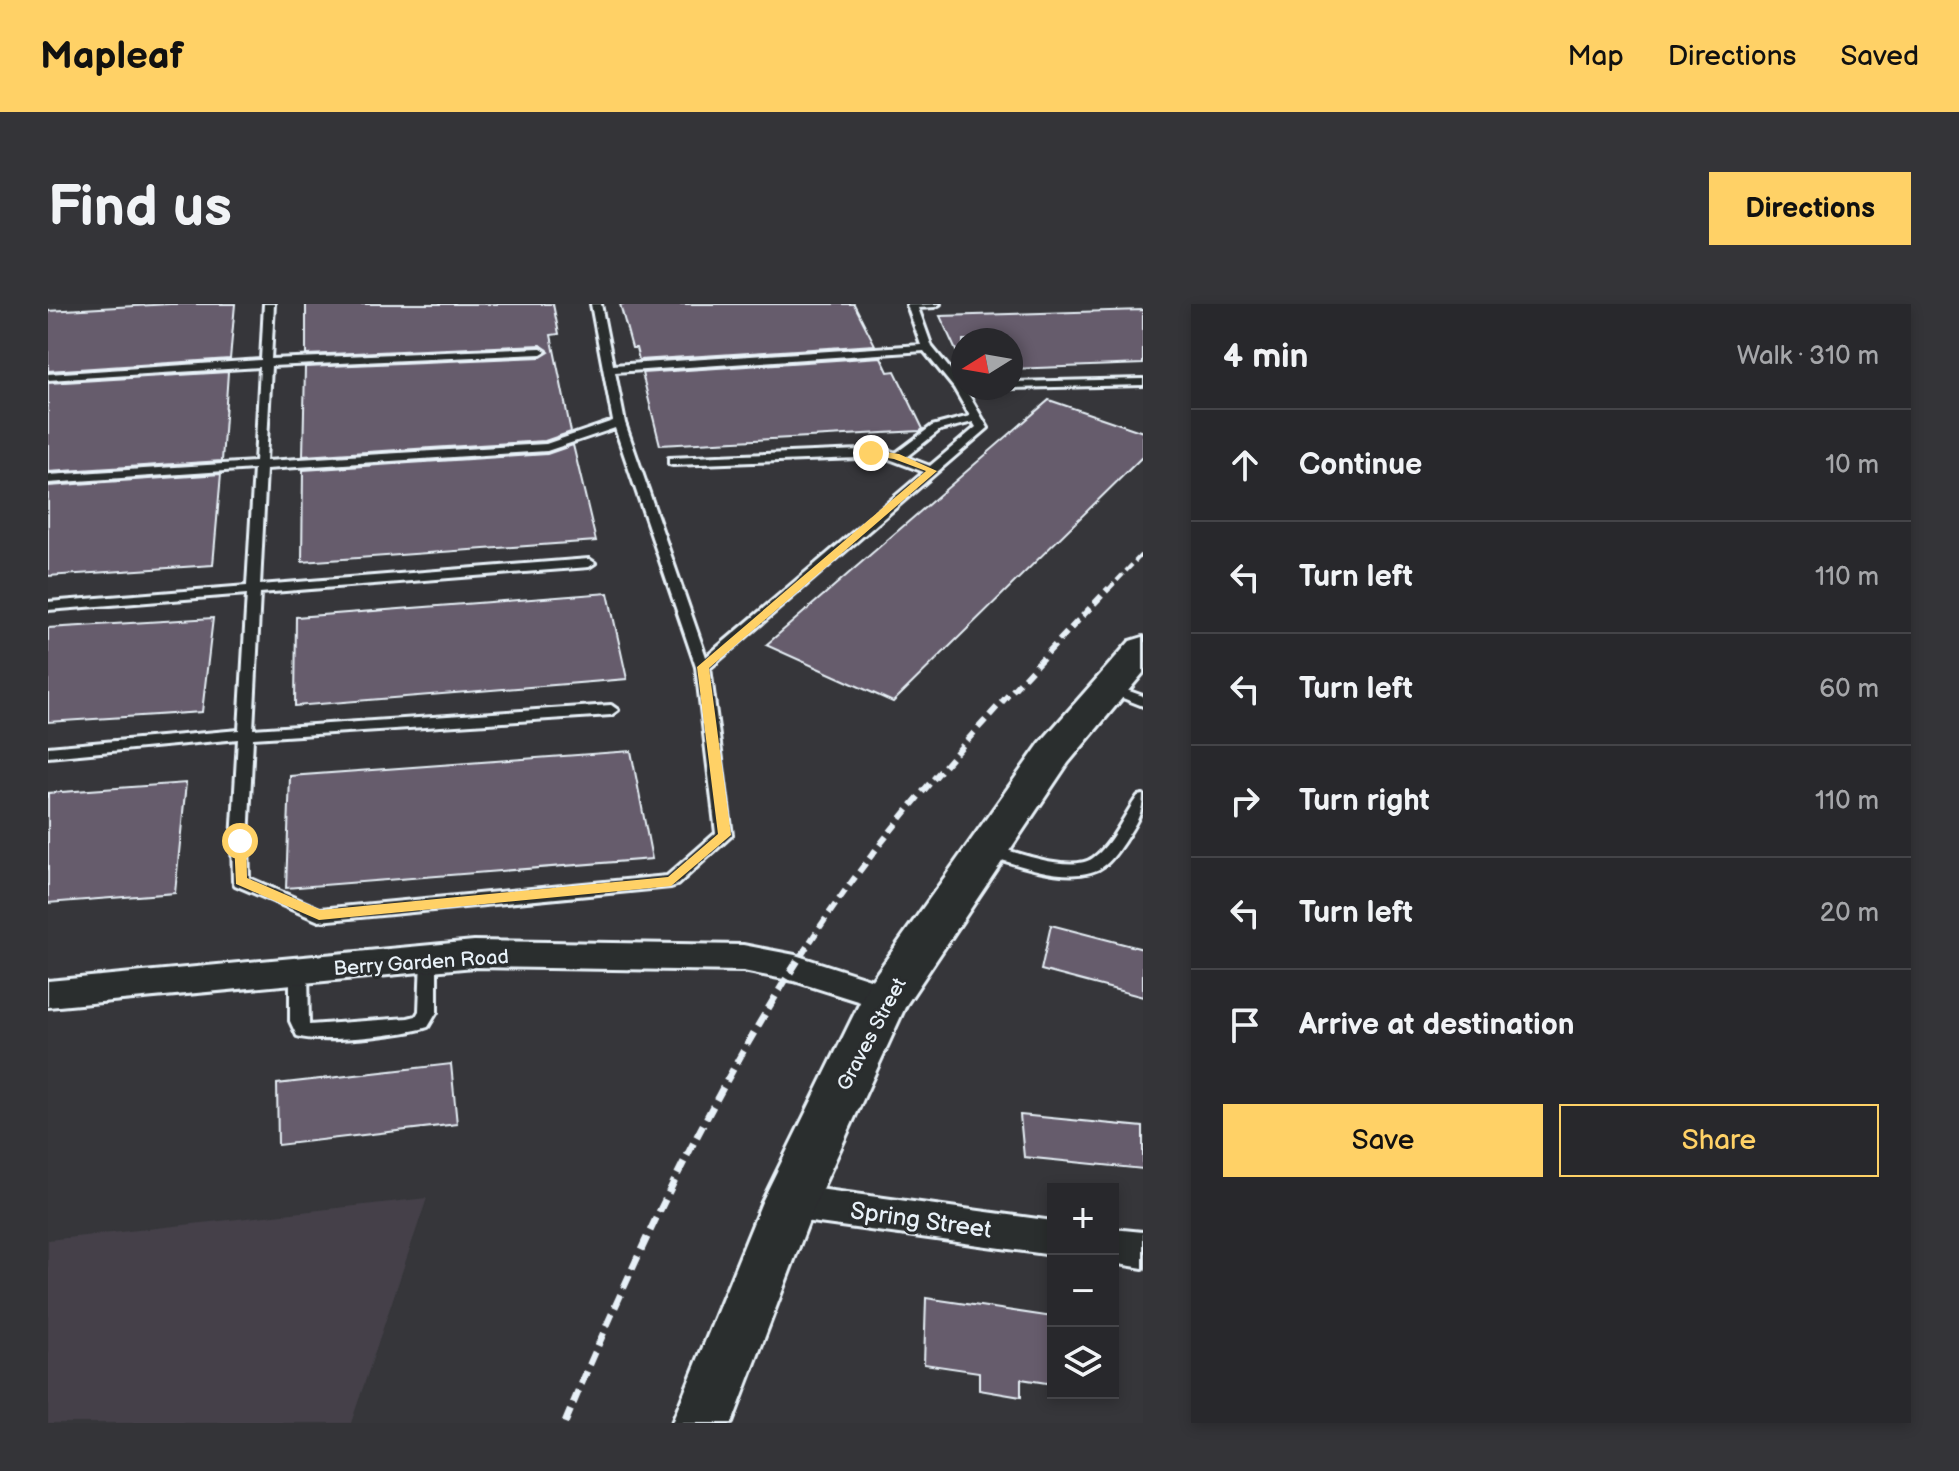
<!DOCTYPE html>
<html lang="en">
<head>
<meta charset="utf-8">
<style>
	body { margin:0; font-family:"Balsamiq Sans",sans-serif; background:#343438; color:#f1f3f6 }
	.controls { position:absolute; right:24px; bottom:24px; display:grid; overflow:hidden; border-radius:0px; box-shadow:0 4px 12px #0003 }
	.controls button { width:72px; height:72px; display:grid; place-items:center; padding:0; border:0; border-bottom:2px solid #444448; background:#28282c; color:#f1f3f6; font:40px sans-serif }
	.compass { position:absolute; left:903px; top:24px; width:72px; height:72px; border-radius:50%; background:#28282c; box-shadow:0 4px 12px #0003; rotate:259deg }
	.stop { position:absolute; width:24px; height:24px; margin:-18px; border:6px solid #ffd166; border-radius:50%; background:#fff }
	.stop.end { background:#ffd166; border-color:#fff; box-shadow:0 2px 8px #0008 }
	.list { margin:0; padding:0; list-style:none }
	h2 { display:flex; justify-content:space-between; align-items:center; height:104px; margin:0; padding:0 32px; font-size:34px }
	h2 small { font-size:26px; font-weight:400; color:#a5a6a9 }
	.list li { display:grid; grid-template-columns:52px 1fr auto; gap:24px; align-items:center; box-sizing:border-box; height:112px; padding:0 32px; border-top:2px solid #444448 }
	.list b { display:block; font-size:30px; white-space:nowrap }
	.list em { font-size:26px; font-style:normal; color:#a5a6a9 }
	.actions { display:flex; gap:16px; padding:24px 32px }
	.actions a { flex:1; padding:18px 0; border:2px solid #ffd166; border-radius:0px; text-align:center; font-size:28px; color:#ffd166 }
	.actions .main { background:#ffd166; color:#111 }
	.icon { flex:none; width:44px; height:44px; fill:none; stroke:currentColor; stroke-width:2; stroke-linecap:round; stroke-linejoin:round }
	.map { position:relative; flex:none; width:1095px; height:1119px; overflow:hidden; border-radius:0px }
	header { display:flex; align-items:center; gap:48px; box-sizing:border-box; height:112px; padding:0 40px; background:#ffd166; color:#111 }
	header strong { font-size:38px }
	nav { display:flex; gap:44px; margin-inline-start:auto; font-size:28px }
	.intro { display:flex; align-items:center; justify-content:space-between; box-sizing:border-box; height:192px; padding:0 48px }
	h1 { margin:0; font-size:56px }
	.button { padding:20px 36px; border-radius:0px; background:#ffd166; color:#111; font-size:28px; font-weight:700 }
	main { display:flex; gap:48px; padding:0 48px }
	aside { flex:1; background:#28282c; border-radius:0px; box-shadow:0 4px 12px #0003 }
	.map>svg:first-child { display:block }
	.built { fill:#444149 }
	.building { fill:#665c6c; stroke:#e8f1f8; stroke-width:2 }
	.lines { fill:none; stroke-linecap:round; stroke-linejoin:round }
	.lane-casing { stroke:#e8f1f8; stroke-width:6 }
	.street-casing { stroke:#e8f1f8; stroke-width:6 }
	.secondary-casing { stroke:#e8f1f8; stroke-width:6 }
	.lane { fill:#2a2d2e; fill-rule:evenodd }
	.street { fill:#2a2d2e; fill-rule:evenodd }
	.secondary { fill:#2a2d2e; fill-rule:evenodd }
	.rail-far2 { stroke:#e8f1f8; stroke-width:4; stroke-dasharray:9 4; stroke-linecap:butt }
	.rail-far1 { stroke:#e8f1f8; stroke-width:6; stroke-dasharray:11 6; stroke-linecap:butt }
	.rail { stroke:#e8f1f8; stroke-width:7; stroke-dasharray:14 7; stroke-linecap:butt }
	.route { fill:#ffd166 }
	.labels { text-anchor:middle; stroke-width:6; stroke-linejoin:round; paint-order:stroke }
	.street-label { font-size:20px; fill:#e8f1f8; stroke:#2a2d2e }
	.near-street-label { font-size:24px; fill:#e8f1f8; stroke:#2a2d2e }
</style>
</head>
<body>
<header>
<strong>Mapleaf</strong>
<nav><a>Map</a><a>Directions</a><a>Saved</a></nav>
</header>
<div class="intro"><h1>Find us</h1><a class="button">Directions</a></div>
<main>
<div class="map">
<svg width="1095" height="1119" viewBox="0 0 1095 1119">
	<rect width="100%" height="100%" fill="#36363a"/>
	<filter id="ink" filterUnits="userSpaceOnUse"><feTurbulence type="fractalNoise" baseFrequency=".0125" numOctaves="2"/><feDisplacementMap in="SourceGraphic" scale="16" xChannelSelector="R" yChannelSelector="G"/><feConvolveMatrix kernelMatrix="1 2 1 2 8 2 1 2 1" color-interpolation-filters="sRGB"/></filter>
	<g filter="url(#ink)">
		<path class="built" d="M 379,894 L 303,1119 L 0,1119 L 0,936 Z"/>
		<path class="building" d="M 122,0 L 187,0 L 182,55 L 0,67 L 0,7 Z
			M 258,0 L 505,0 L 511,30 L 503,31 L 523,128 L 497,137 L 255,152 L 257,63 L 493,53 L 501,48 L 493,41 L 258,51 Z
			M 572,0 L 806,0 L 827,41 L 591,56 L 588,44 L 584,44 Z
			M 1095,6 L 1095,60 L 963,65 L 963,36 L 915,36 L 915,62 L 892,12 Z
			M 833,53 L 840,68 L 847,67 L 875,125 L 872,127 L 612,141 L 594,69 Z
			M 180,68 L 174,157 L 0,168 L 0,79 Z
			M 1001,96 L 1095,128 L 1095,152 L 845,398 L 718,341 Z
			M 525,141 L 548,237 L 254,258 L 255,166 L 499,150 Z
			M 173,170 L 165,261 L 0,272 L 0,182 Z
			M 560,289 L 579,375 L 247,402 L 248,313 Z
			M 165,314 L 154,408 L 0,418 L 0,324 Z
			M 583,447 L 604,555 L 238,584 L 242,472 Z
			M 138,479 L 127,589 L 0,599 L 0,489 Z
			M 1003,621 L 1095,645 L 1095,693 L 993,666 Z
			M 403,760 L 409,820 L 230,841 L 229,780 Z
			M 972,811 L 1095,823 L 1095,865 L 976,853 Z
			M 878,994 L 1005,1013 L 1005,1080 L 973,1075 L 973,1093 L 931,1086 L 931,1068 L 876,1060 Z"/>
		<g class="lines">
			<g class="lane-casing">
				<path id="lane" d="M 216,0 L 226,0 L 223,55 L 493,44 L 498,47 L 493,50 L 223,62 L 218,157 L 498,140 L 565,117 L 543,0 L 553,0 L 565,61 L 873,41 L 859,1 L 892,0 L 887,3 L 870,4 L 884,43 L 915,81 L 940,124 L 662,364 L 684,531 L 629,581 L 623,583 L 271,617 L 187,581 L 185,577 L 184,537 L 190,435 L 0,453 L 0,443 L 191,426 L 199,290 L 0,306 L 0,298 L 199,282 L 206,165 L 0,179 L 0,171 L 207,158 L 212,63 L 0,76 L 0,70 L 213,56 ZM 876,47 L 906,84 L 922,112 L 884,122 L 848,149 L 837,145 L 621,154 L 621,160 L 625,161 L 836,153 L 876,168 L 658,353 L 577,119 L 567,68 ZM 925,118 L 928,123 L 882,162 L 858,153 L 892,126 ZM 567,124 L 648,363 L 668,529 L 619,572 L 272,605 L 201,574 L 200,537 L 205,434 L 563,411 L 570,406 L 563,401 L 205,425 L 212,289 L 541,263 L 547,259 L 541,255 L 212,281 L 218,165 L 499,147 Z
					M 1095,75 L 1095,81 L 963,84 L 962,84 L 963,78 Z
					M 1062,380 L 1095,392 L 1095,402 L 1057,387 L 1055,384 Z
					M 1095,491 C 1095,510 1087,520 1077,536 C 1071,545 1065,555 1057,561 C 1028,584 966,559 934,550 L 932,546 L 940,540 C 964,547 1023,570 1045,554 C 1064,541 1076,511 1090,492 Z
					M 381,649 L 387,650 L 389,655 L 389,708 L 380,723 C 356,731 272,740 249,732 L 242,717 L 242,667 L 245,662 L 257,662 L 260,667 L 261,721 L 360,714 L 368,712 L 371,707 L 373,655 L 375,650 Z"/>
			</g>
			<g class="street-casing">
				<path id="street" d="M 426,637 L 695,641 L 747,651 L 850,684 L 855,693 L 850,702 L 838,706 L 746,677 L 695,667 L 426,663 L 0,703 L 0,677 Z
					M 741,881 L 1005,917 L 1005,951 L 741,915 L 727,910 L 722,898 L 727,886 Z
					M 1065,925 L 1095,928 L 1095,964 L 1065,959 Z"/>
			</g>
			<g class="secondary-casing">
				<path id="secondary" d="M 1095,333 L 1095,369 L 1020,459 L 858,701 L 768,898 L 684,1119 L 624,1119 L 714,898 L 821,680 L 992,439 L 1082,337 Z"/>
			</g>
			<use href="#lane" class="lane"/>
			<use href="#street" class="street"/>
			<use href="#secondary" class="secondary"/>
			<path class="rail-far2" d="M 1060,286 L 1095,249"/>
			<path class="rail-far1" d="M 753,652 C 839,516 951,400 1061,284"/>
			<path class="rail" d="M 517,1119 C 585,956 659,798 754,650"/>
		</g>
	</g>
	<path class="route" d="M 823,146 L 851,150 L 889,167 L 661,364 L 683,531 L 623,582 L 271,616 L 188,580 L 186,537 L 192,532 L 198,537 L 199,574 L 273,606 L 620,573 L 670,530 L 649,363 L 878,167 L 846,155 L 820,151 Z"/>
	<g class="labels">
		<g class="street-label">
			<text transform="translate(373 658) rotate(-4)" y="7">Berry Garden Road</text>
			<text transform="translate(823 730) rotate(-62)" y="7">Graves Street</text>
		</g>
		<g class="near-street-label">
			<text transform="translate(873 916) rotate(8)" y="8">Spring Street</text>
		</g>
	</g>
</svg>
<div class="controls">
<button>+</button>
<button>−</button>
<button><svg class="icon" aria-label="layers" viewBox="0 0 24 24"><path d="M12 4l9 5-9 5-9-5zM3 14l9 5 9-5"/></svg></button>
</div>
<svg class="compass" viewBox="-18 -18 36 36"><path d="M0-13l5 13h-10z" fill="#e53935"/><path d="M0 13l5-13h-10z" fill="#a5a6a9"/></svg>
<div class="stop" style="left:192px;top:537px"></div>
<div class="stop end" style="left:823px;top:149px"></div>
</div>
<aside>
<h2>4 min<small>Walk · 310 m</small></h2>
<ul class="list">
<li><svg class="icon" aria-label="ahead" viewBox="0 0 24 24"><path d="M12 20V5M6 11l6-6 6 6"/></svg><div><b>Continue</b></div><em>10 m</em></li>
<li><svg class="icon" aria-label="left" viewBox="0 0 24 24"><path d="M17 20v-9H6M10 6l-5 5 5 5"/></svg><div><b>Turn left</b></div><em>110 m</em></li>
<li><svg class="icon" aria-label="left" viewBox="0 0 24 24"><path d="M17 20v-9H6M10 6l-5 5 5 5"/></svg><div><b>Turn left</b></div><em>60 m</em></li>
<li><svg class="icon" aria-label="right" viewBox="0 0 24 24"><path d="M7 20v-9h11M14 6l5 5-5 5"/></svg><div><b>Turn right</b></div><em>110 m</em></li>
<li><svg class="icon" aria-label="left" viewBox="0 0 24 24"><path d="M17 20v-9H6M10 6l-5 5 5 5"/></svg><div><b>Turn left</b></div><em>20 m</em></li>
<li><svg class="icon" aria-label="arrive" viewBox="0 0 24 24"><path d="M6 21V4h12l-3 4 3 4H6"/></svg><div><b>Arrive at destination</b></div></li>
</ul>
<div class="actions"><a class="main">Save</a><a>Share</a></div>
</aside>
</main>
</body>
</html>
